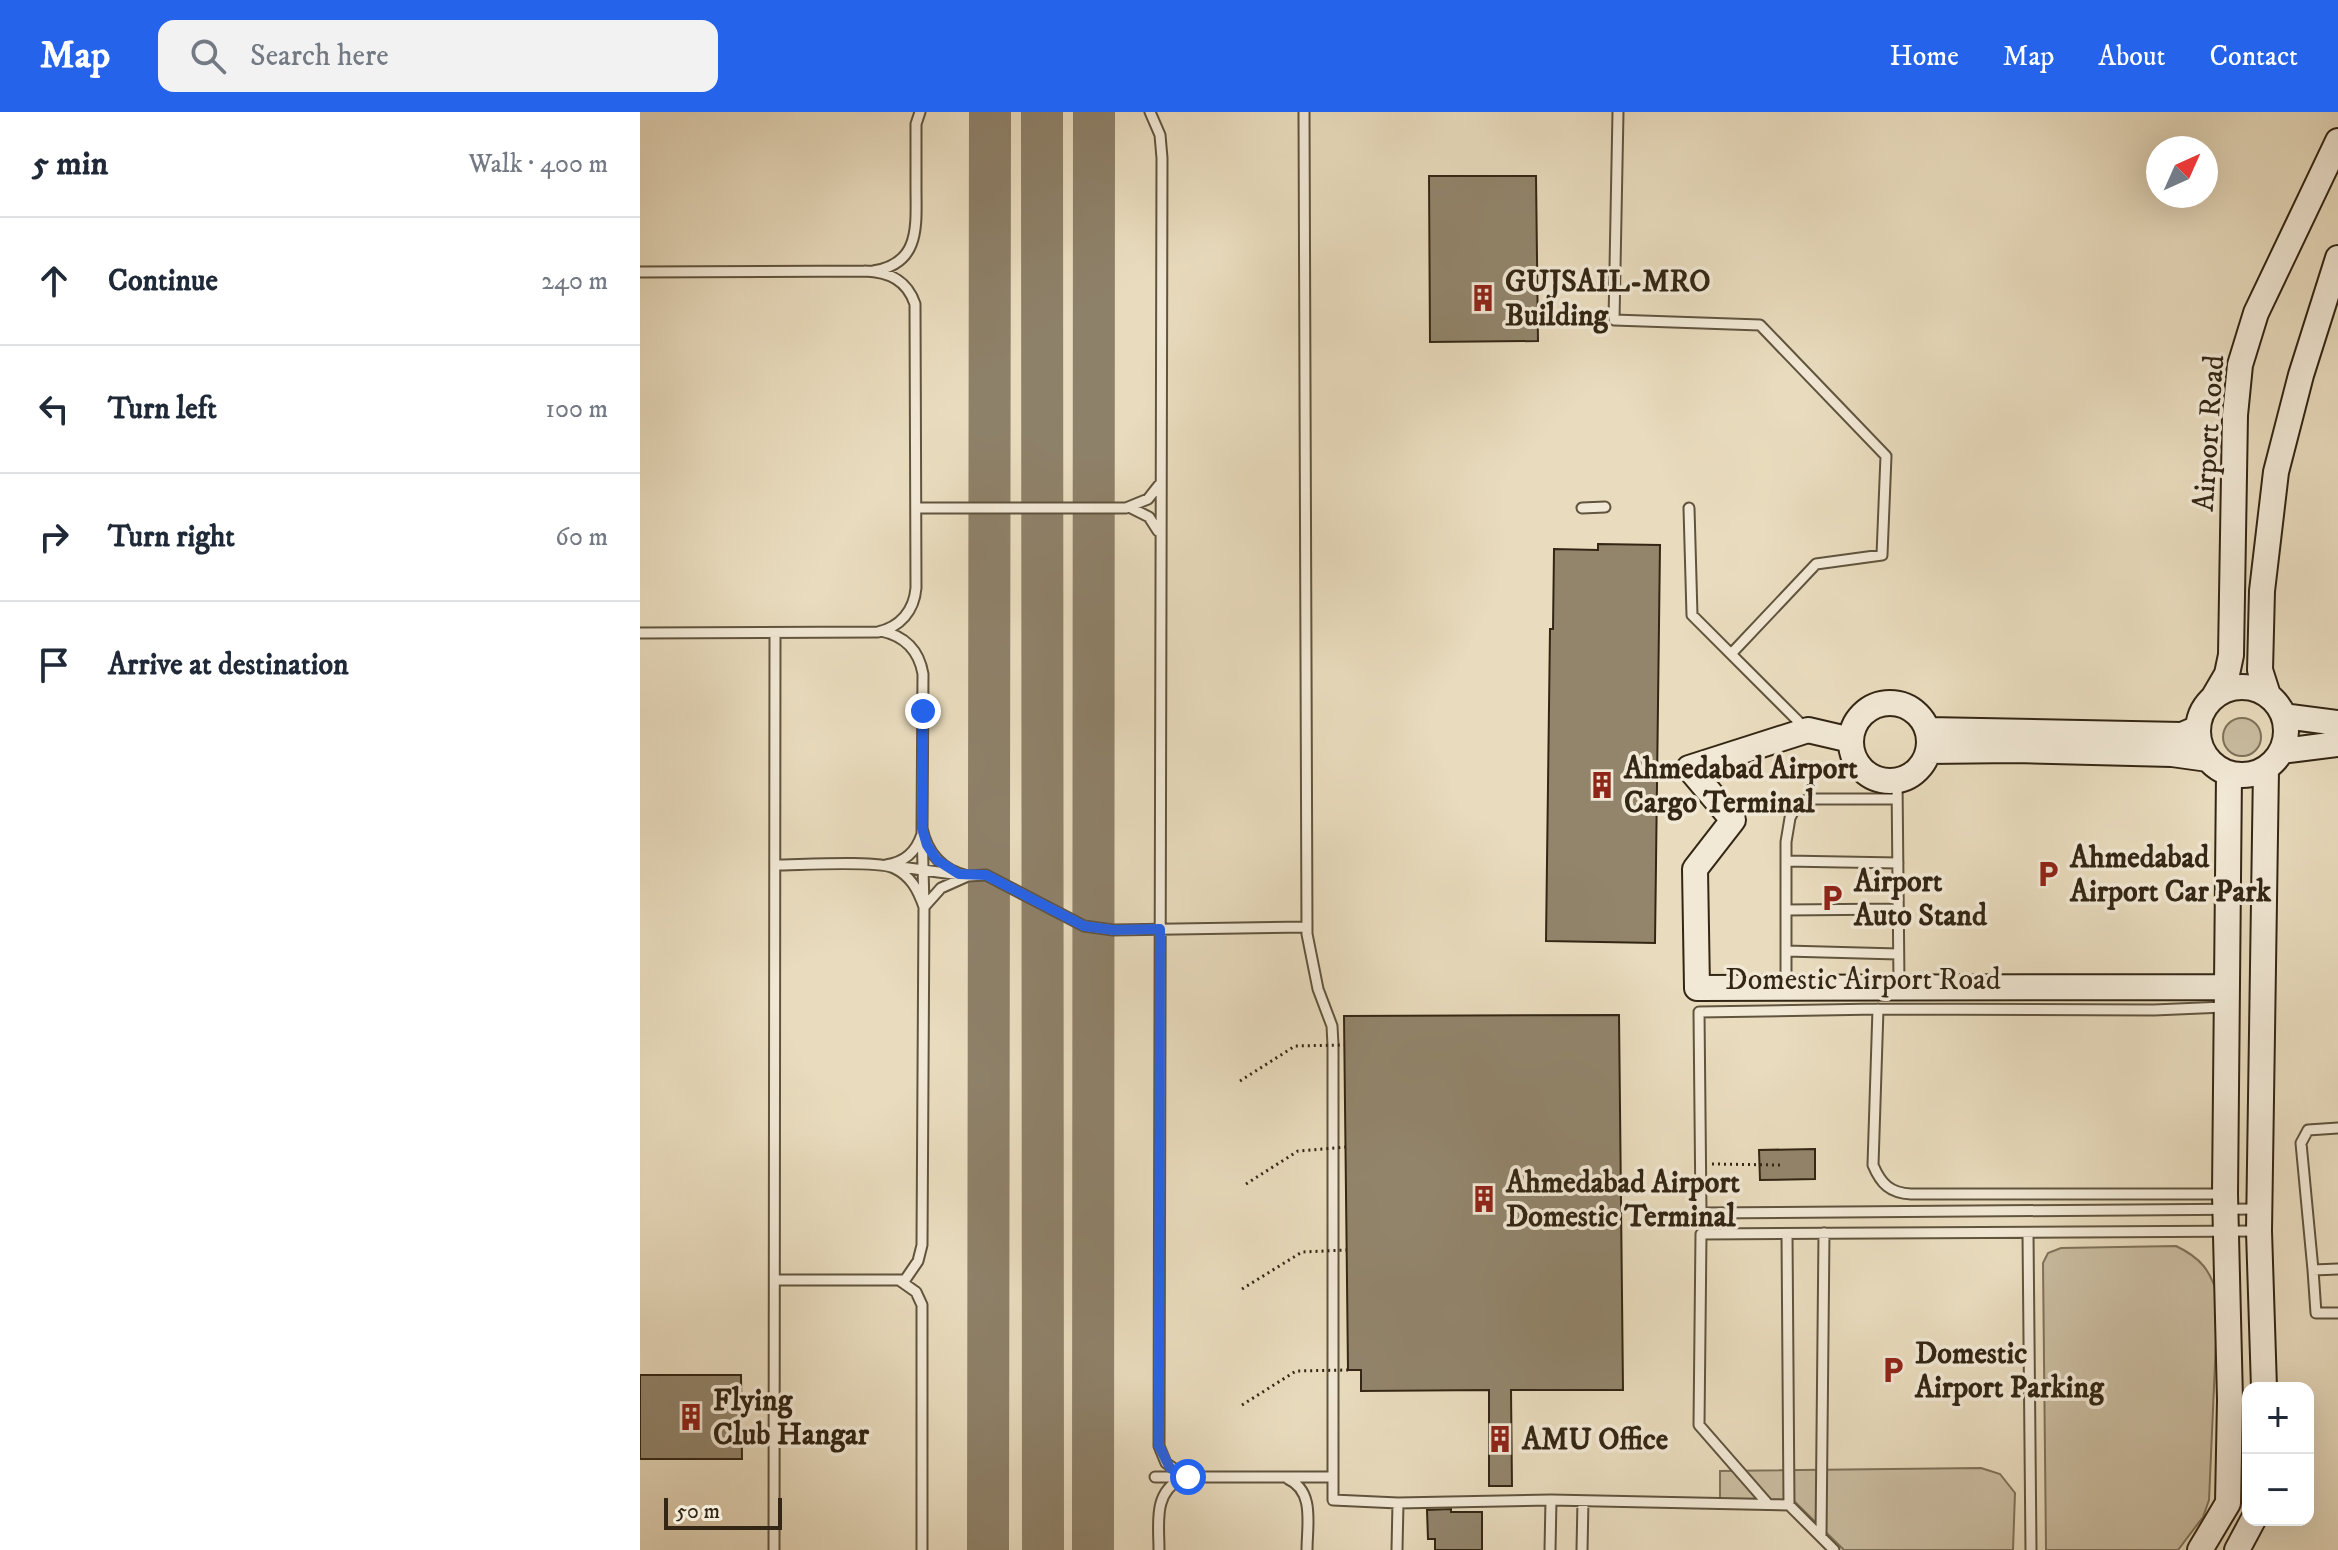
<!DOCTYPE html>
<html lang="en">
<head>
<meta charset="utf-8">
<style>
	body { margin:0; font-family:"IM FELL DW Pica",serif; background:#f2f2f3; color:#1f2937 }
	.controls { position:absolute; right:24px; bottom:24px; display:grid; overflow:hidden; border-radius:16px; box-shadow:0 8px 32px #0002 }
	.controls button { width:72px; height:72px; display:grid; place-items:center; padding:0; border:0; border-bottom:2px solid #e0e1e3; background:#fff; color:#1f2937; font:40px sans-serif }
	.compass { position:absolute; left:1506px; top:24px; width:72px; height:72px; border-radius:50%; background:#fff; box-shadow:0 8px 32px #0002; rotate:45deg }
	.scale { position:absolute; left:24px; bottom:20px; width:118px; box-sizing:border-box; padding-left:8px; border:4px solid #332614; border-top:0; font-size:22px; line-height:28px; white-space:nowrap; color:#332614; -webkit-text-stroke:6px #f1e8d5; paint-order:stroke }
	.stop { position:absolute; width:24px; height:24px; margin:-18px; border:6px solid #2563eb; border-radius:50%; background:#fff }
	.stop.end { background:#2563eb; border-color:#fff; box-shadow:0 2px 8px #0008 }
	.list { margin:0; padding:0; list-style:none }
	h2 { display:flex; justify-content:space-between; align-items:center; height:104px; margin:0; padding:0 32px; font-size:34px }
	h2 small { font-size:26px; font-weight:400; color:#747a83 }
	.list li { display:grid; grid-template-columns:52px 1fr auto; gap:24px; align-items:center; box-sizing:border-box; height:128px; padding:0 32px; border-top:2px solid #e0e1e3 }
	.list b { display:block; font-size:30px; white-space:nowrap }
	.list em { font-size:26px; font-style:normal; color:#747a83 }
	.icon { flex:none; width:44px; height:44px; fill:none; stroke:currentColor; stroke-width:2; stroke-linecap:round; stroke-linejoin:round }
	.map { position:relative; flex:none; width:1698px; height:1438px; overflow:hidden }
	header { display:flex; align-items:center; gap:48px; box-sizing:border-box; height:112px; padding:0 40px; background:#2563eb; color:#fff }
	header strong { font-size:38px }
	nav { display:flex; gap:44px; margin-inline-start:auto; font-size:28px }
	.search { width:560px; height:72px; background:#f2f2f3; display:flex; align-items:center; gap:20px; box-sizing:border-box; padding:0 28px; border-radius:16px; color:#747a83; font-size:30px }
	main { display:flex }
	aside { flex:1; background:#fff }
	.map>svg:first-child { display:block }
	.green { fill:#cabda1; stroke:#7e725a; stroke-width:2 }
	.lines { fill:none; stroke-linecap:round; stroke-linejoin:round }
	.taxiway { stroke:#8e8169; stroke-width:42 }
	.building { fill:#92856c; stroke:#332614; stroke-width:2 }
	.lane-casing { stroke:#60543e; stroke-width:13 }
	.secondary-casing { stroke:#332614; stroke-width:28 }
	.path { stroke:#332614; stroke-width:3; stroke-dasharray:2 4; stroke-linecap:butt }
	.lane { stroke:#f1e8d5; stroke-width:9 }
	.secondary { stroke:#f1e8d5; stroke-width:24 }
	.path-bridge { stroke:#332614; stroke-width:3; stroke-dasharray:2 4; stroke-linecap:butt }
	.route { stroke:#2563eb; stroke-width:10 }
	.labels { text-anchor:middle; stroke-width:7; stroke-linejoin:round; paint-order:stroke }
	.poi-label { font-size:30px; font-weight:bold; fill:#332614; stroke:#f1e8d5; text-anchor:start }
	.street-label { font-size:30px; fill:#332614; stroke:#f1e8d5 }
</style>
</head>
<body>
<header>
<strong>Map</strong>
<div class="search"><svg class="icon" aria-label="search" viewBox="0 0 24 24"><circle cx="10" cy="10" r="6"/><path d="M15 15l6 6"/></svg>Search here</div>
<nav><a>Home</a><a>Map</a><a>About</a><a>Contact</a></nav>
</header>
<main>
<aside>
<h2>5 min<small>Walk · 400 m</small></h2>
<ul class="list">
<li><svg class="icon" aria-label="ahead" viewBox="0 0 24 24"><path d="M12 20V5M6 11l6-6 6 6"/></svg><div><b>Continue</b></div><em>240 m</em></li>
<li><svg class="icon" aria-label="left" viewBox="0 0 24 24"><path d="M17 20v-9H6M10 6l-5 5 5 5"/></svg><div><b>Turn left</b></div><em>100 m</em></li>
<li><svg class="icon" aria-label="right" viewBox="0 0 24 24"><path d="M7 20v-9h11M14 6l5 5-5 5"/></svg><div><b>Turn right</b></div><em>60 m</em></li>
<li><svg class="icon" aria-label="arrive" viewBox="0 0 24 24"><path d="M6 21V4h12l-3 4 3 4H6"/></svg><div><b>Arrive at destination</b></div></li>
</ul>
</aside>
<div class="map">
<svg width="1698" height="1438" viewBox="0 0 1698 1438">
	<rect width="100%" height="100%" fill="#e9dcbe"/>
	<filter id="stains"><feTurbulence type="fractalNoise" baseFrequency=".0025" numOctaves="4"/><feColorMatrix values="0 0 0 0 .2 0 0 0 0 .09 0 0 0 0 .02 0 0 0 .5 -.17"/></filter>
	<radialGradient id="worn" r=".72"><stop offset=".6" stop-color="#630" stop-opacity="0"/><stop offset="1" stop-color="#630" stop-opacity=".3"/></radialGradient>
	<path class="green" d="M1583 625a19 19 0 1 1 38 0a19 19 0 1 1-38 0Z
		M 1536,1134 C 1561,1146 1570,1158 1578,1184 L 1569,1388 L 1563,1405 L 1538,1438 L 1406,1438 L 1403,1151 L 1408,1141 L 1421,1136 Z
		M 1341,1356 L 1360,1362 L 1375,1381 L 1373,1438 L 1204,1438 L 1153,1388 L 1080,1389 L 1080,1359 Z"/>
	<g class="lines">
		<path class="taxiway" d="M 402,0 L 403,1438
			M 348,1438 L 350,0
			M 453,1438 L 454,0"/>
	</g>
	<path class="building" d="M 789,64 L 896,64 L 898,229 L 790,230 Z
		M 958,432 L 1020,433 L 1015,831 L 906,829 L 910,517 L 913,517 L 914,437 L 958,438 Z
		M 979,903 L 983,1278 L 871,1278 L 872,1374 L 849,1374 L 849,1278 L 721,1279 L 721,1258 L 708,1258 L 704,904 Z
		M 1175,1037 L 1175,1067 L 1120,1068 L 1119,1038 Z
		M 0,1263 L 101,1263 L 102,1347 L 0,1347 Z
		M 811,1397 L 811,1400 L 842,1400 L 842,1438 L 795,1438 L 795,1427 L 788,1427 L 787,1398 Z"/>
	<g class="lines">
		<g class="lane-casing">
			<path id="lane" d="M 510,0 L 520,23 L 522,46 L 519,1334 L 526,1351 L 546,1365
				M 664,0 L 667,822 L 678,877 L 692,914 L 693,933 L 693,1388 L 758,1391 L 911,1388
				M 978,0 L 974,208 L 1120,213 L 1246,344 L 1242,443 L 1176,452 L 1091,542
				M 0,160 L 233,159 C 281,152 276,113 276,76 C 276,54 276,33 276,12 L 280,0
				M 276,396 L 486,396 L 508,387 L 519,373
				M 491,396 L 509,405 L 518,419
				M 942,396 L 965,395
				M 1049,396 L 1052,503 L 1165,616
				M 241,519 C 265,524 279,539 283,562 L 282,722 C 276,740 265,750 246,753 L 328,764 L 346,763 L 444,814 L 473,818 L 667,815
				M 0,521 L 238,520 C 260,515 274,499 276,476 L 275,192 C 267,168 249,160 225,159
				M 1257,668 L 1259,872
				M 282,716 C 287,741 303,759 328,764 L 301,776 L 284,795 Z
				M 1146,749 L 1258,751
				M 1146,798 L 1258,797
				M 1146,839 L 1258,842
				M 1146,874 L 1146,730 L 1150,706 L 1156,694 L 1168,687 L 1257,687
				M 1584,895 L 1514,898 L 1238,897 L 1059,900 L 1061,1101 L 1619,1097
				M 1238,897 L 1233,1053 C 1241,1072 1250,1081 1271,1082 L 1585,1082
				M 1698,1016 L 1668,1018 L 1661,1031 L 1673,1158 L 1698,1157
				M 1388,1121 L 1391,1438
				M 1147,1122 L 1149,1393
				M 1673,1158 L 1676,1201 L 1698,1201
				M 135,1168 L 265,1168 L 278,1149 L 282,1133 L 284,795 C 278,778 271,764 254,756 C 237,748 159,753 135,753
				M 259,1168 L 276,1180 L 282,1193 L 282,1438
				M 515,1365 L 693,1365
				M 648,1367 C 675,1379 667,1413 667,1438
				M 1128,1392 L 1059,1313 L 1061,1122 L 1618,1119
				M 1181,1425 L 1184,1121
				M 134,1438 L 135,521
				M 519,1438 C 519,1411 513,1381 541,1367
				M 757,1438 L 758,1391
				M 910,1438 L 911,1388 L 1149,1393 L 1194,1438
				M 942,1438 L 943,1389"/>
		</g>
		<g class="secondary-casing">
			<path id="secondary" d="M1558 619a44 44 0 1 1 88 0a44 44 0 1 1-88 0Z
				M 1628,583 L 1620,558 L 1622,479 L 1636,360 L 1661,263 L 1698,146
				M 1573,586 L 1587,562 L 1591,543 L 1595,303 L 1600,253 L 1616,201 L 1698,29
				M1211 630a39 39 0 1 1 78 0a39 39 0 1 1-78 0Z
				M 1644,604 L 1698,611
				M 1288,618 L 1542,623 L 1558,616
				M 1211,628 L 1168,618 L 1049,656 L 1093,708 L 1055,757 L 1057,876 L 1585,875
				M 1288,639 L 1376,638 L 1532,642 L 1568,647
				M 1642,639 L 1698,632
				M 1624,1276 L 1619,1119 L 1626,657
				M 1560,1438 L 1588,1391 L 1590,1288 L 1585,1082 L 1589,662
				M 1597,1438 L 1613,1408"/>
		</g>
		<path class="path" d="M 1072,1052 L 1140,1053"/>
		<use href="#lane" class="lane"/>
		<use href="#secondary" class="secondary"/>
		<path class="path-bridge" d="M 600,969 L 655,934 L 705,933
			M 606,1072 L 658,1039 L 706,1035
			M 602,1177 L 662,1140 L 707,1138
			M 602,1293 L 656,1259 L 708,1258"/>
	</g>
	<g class="lines">
		<path class="route" d="M 283,599 L 282,716 L 287,733 L 297,748 L 319,762 L 346,763 L 444,814 L 473,818 L 520,817 L 519,1334 L 530,1356 L 548,1365"/>
	</g>
	<defs>
		<g id="building-bare" transform="scale(2.16)"><path d="M-4-6H4V6H1V3H-1V6H-4ZM-2.5-4.3h1.7v1.8h-1.7ZM.8-4.3h1.7v1.8H.8ZM-2.5-1h1.7V.8h-1.7ZM.8-1h1.7V.8H.8Z" fill="#8f2418" stroke="#f1e8d5" stroke-width="2.5" paint-order="stroke"/></g>
		<g id="parking-bare" transform="scale(2.16)"><path d="M-3.5-5.5H1a3.5 3.5 0 0 1 0 7H-1V5.5H-3.5ZM-1-3.4V-.6H.8a1.4 1.4 0 0 0 0-2.8Z" fill="#8f2418" stroke="#f1e8d5" stroke-width="2.5" paint-order="stroke"/></g>
	</defs>
	<g fill-rule="evenodd">
		<use href="#building-bare" x="843" y="186"/>
		<use href="#building-bare" x="962" y="673"/>
		<use href="#parking-bare" x="1408" y="762"/>
		<use href="#parking-bare" x="1192" y="786"/>
		<use href="#building-bare" x="844" y="1087"/>
		<use href="#parking-bare" x="1253" y="1258"/>
		<use href="#building-bare" x="51" y="1305"/>
		<use href="#building-bare" x="860" y="1327"/>
	</g>
	<g class="labels">
		<g class="poi-label">
			<text x="865" y="179">GUJSAIL-MRO<tspan x="865" dy="34">Building</tspan></text>
			<text x="984" y="666">Ahmedabad Airport<tspan x="984" dy="34">Cargo Terminal</tspan></text>
			<text x="1430" y="755">Ahmedabad<tspan x="1430" dy="34">Airport Car Park</tspan></text>
			<text x="1214" y="779">Airport<tspan x="1214" dy="34">Auto Stand</tspan></text>
			<text x="866" y="1080">Ahmedabad Airport<tspan x="866" dy="34">Domestic Terminal</tspan></text>
			<text x="1275" y="1251">Domestic<tspan x="1275" dy="34">Airport Parking</tspan></text>
			<text x="73" y="1298">Flying<tspan x="73" dy="34">Club Hangar</tspan></text>
			<text x="882" y="1337">AMU Office</text>
		</g>
		<g class="street-label">
			<text transform="translate(1568 321) rotate(-86)" y="10">Airport Road</text>
			<text x="1223" y="877">Domestic Airport Road</text>
		</g>
	</g>
	<rect width="100%" height="100%" filter="url(#stains)"/>
	<rect width="100%" height="100%" fill="url(#worn)"/>
</svg>
<div class="controls">
<button>+</button>
<button>−</button>
</div>
<svg class="compass" viewBox="-18 -18 36 36"><path d="M0-13l5 13h-10z" fill="#e53935"/><path d="M0 13l5-13h-10z" fill="#747a83"/></svg>
<div class="scale">50 m</div>
<div class="stop" style="left:548px;top:1365px"></div>
<div class="stop end" style="left:283px;top:599px"></div>
</div>
</main>
</body>
</html>
